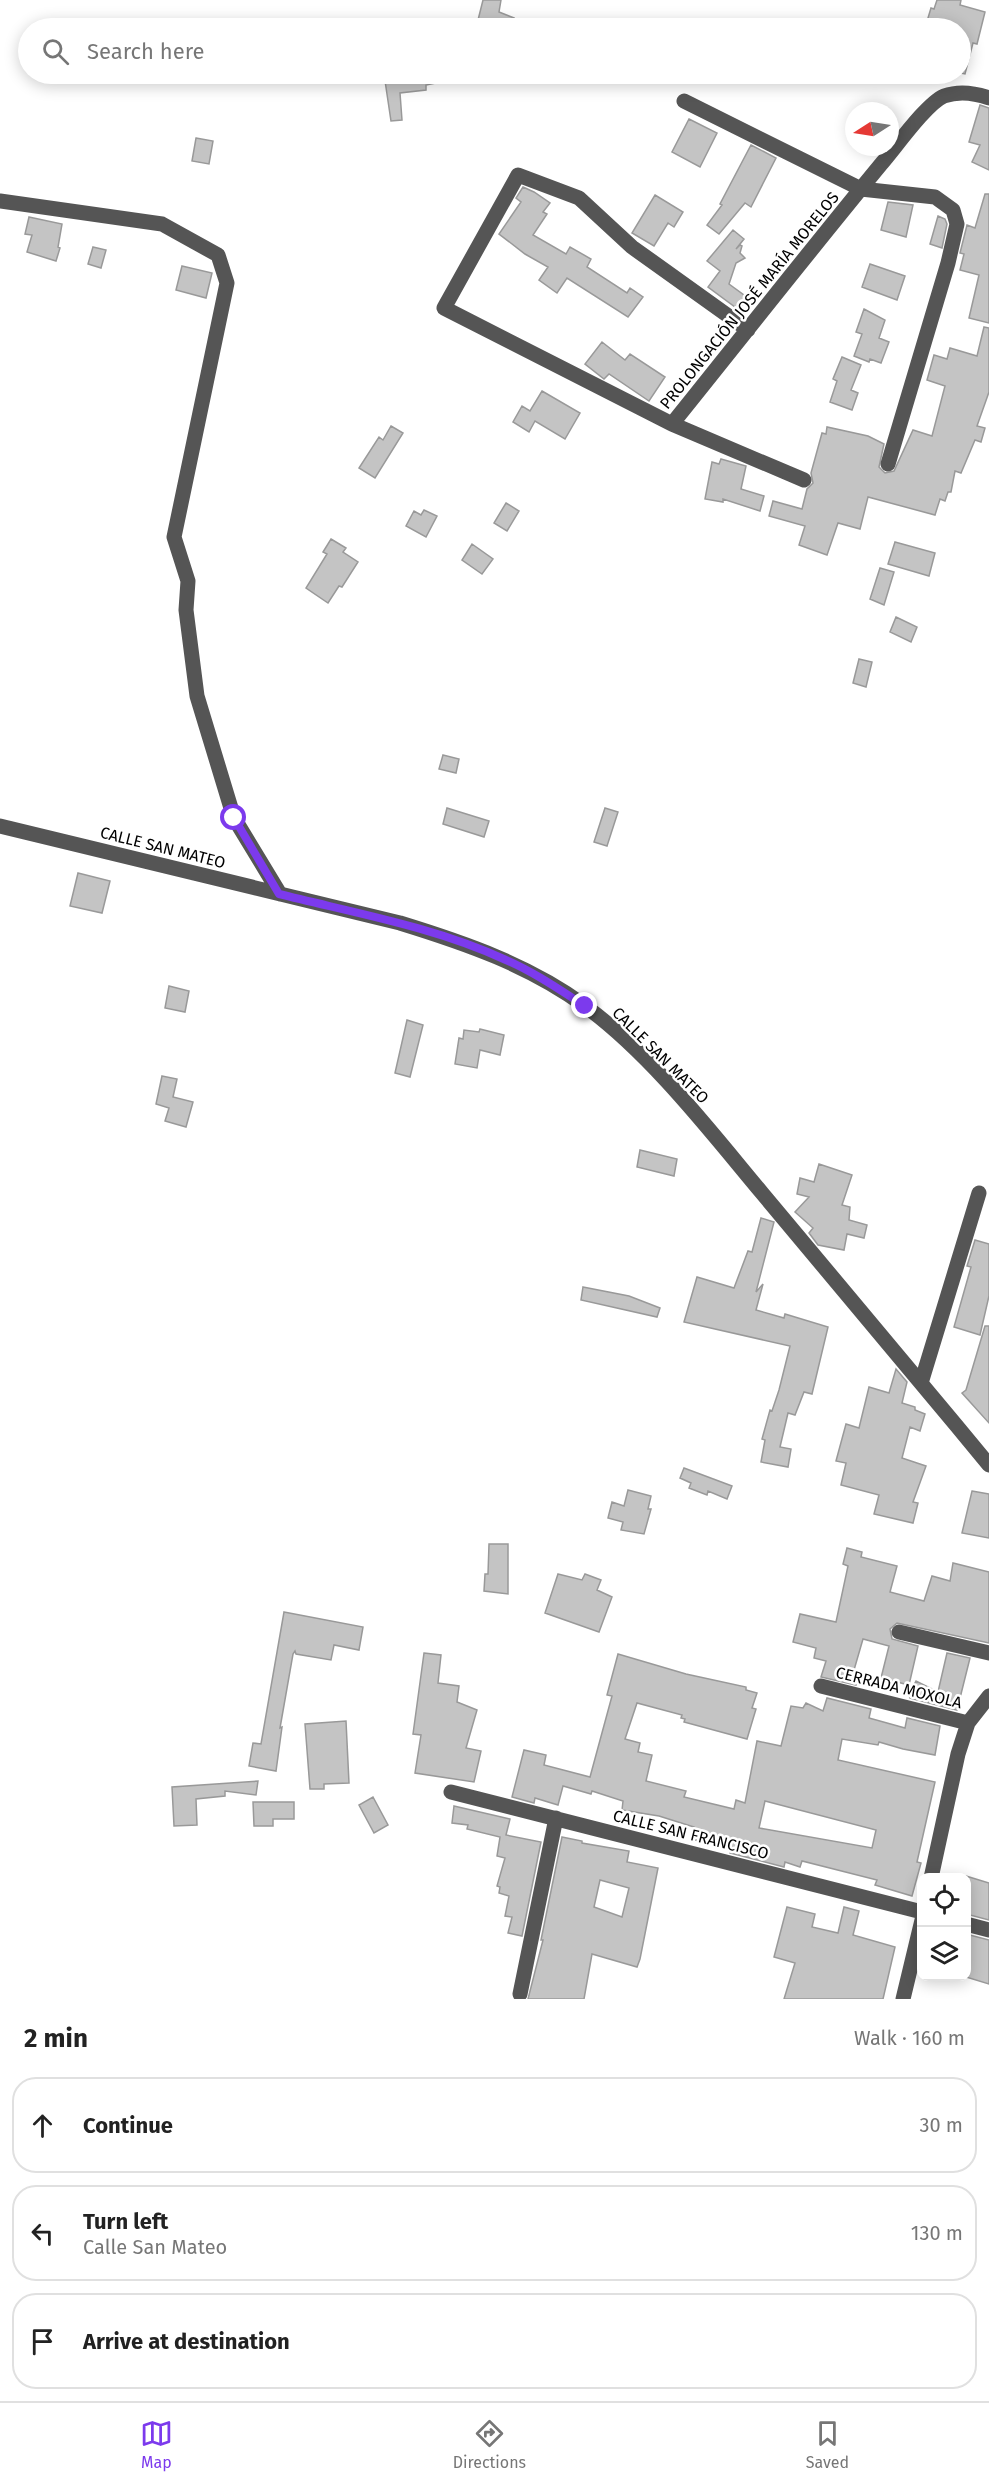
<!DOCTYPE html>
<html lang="en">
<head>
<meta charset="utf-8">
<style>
	body { margin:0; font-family:"Fira Sans",sans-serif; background:#f6f6f6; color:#222 }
	.controls { position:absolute; right:18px; bottom:18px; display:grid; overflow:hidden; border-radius:12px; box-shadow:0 3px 15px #0003 }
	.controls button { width:54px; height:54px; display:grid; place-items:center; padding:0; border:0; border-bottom:2px solid #e0e0e0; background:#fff; color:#222; font:30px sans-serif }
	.compass { position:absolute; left:845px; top:102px; width:54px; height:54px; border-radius:50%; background:#fff; box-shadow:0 3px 15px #0003; rotate:258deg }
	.stop { position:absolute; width:18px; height:18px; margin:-14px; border:4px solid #7c3aed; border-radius:50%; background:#fff }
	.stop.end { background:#7c3aed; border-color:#fff; box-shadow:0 2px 6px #0008 }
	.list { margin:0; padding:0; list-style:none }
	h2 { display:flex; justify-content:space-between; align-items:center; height:78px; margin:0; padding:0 24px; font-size:26px }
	h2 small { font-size:20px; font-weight:400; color:#767676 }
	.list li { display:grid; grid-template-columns:39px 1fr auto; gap:18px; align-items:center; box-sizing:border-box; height:96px; margin:0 12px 12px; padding:0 12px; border:2px solid #e0e0e0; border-radius:24px }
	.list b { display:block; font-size:22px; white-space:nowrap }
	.list p { margin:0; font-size:20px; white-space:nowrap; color:#767676 }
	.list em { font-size:20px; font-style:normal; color:#767676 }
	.icon { flex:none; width:33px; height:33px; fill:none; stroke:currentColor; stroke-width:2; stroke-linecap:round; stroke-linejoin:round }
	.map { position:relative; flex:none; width:989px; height:1999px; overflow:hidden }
	.search { position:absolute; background:#fff; box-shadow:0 3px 15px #0003; left:18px; right:18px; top:18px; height:66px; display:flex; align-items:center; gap:15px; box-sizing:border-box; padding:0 21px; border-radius:33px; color:#767676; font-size:22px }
	.sheet { height:402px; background:#fff }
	nav { display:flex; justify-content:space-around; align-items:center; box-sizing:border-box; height:84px; border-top:2px solid #e0e0e0; background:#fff; font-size:16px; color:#767676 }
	nav a { display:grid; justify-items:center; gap:3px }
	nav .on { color:#7c3aed }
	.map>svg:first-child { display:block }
	.building { fill:#c4c4c4; stroke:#999; stroke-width:1.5; fill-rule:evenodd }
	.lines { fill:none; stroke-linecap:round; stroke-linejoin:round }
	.minor { stroke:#555; stroke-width:15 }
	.route { stroke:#7c3aed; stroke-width:8 }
	.labels { text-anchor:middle; stroke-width:5; stroke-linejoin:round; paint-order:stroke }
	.street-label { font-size:16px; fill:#000; stroke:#fff }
</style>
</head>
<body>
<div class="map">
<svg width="989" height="1999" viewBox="0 0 989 1999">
	<rect width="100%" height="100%" fill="#fff"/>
	<path class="building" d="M 483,0 L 501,0 L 499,12 L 514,18 L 509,28 L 476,28 Z
		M 937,0 L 961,0 L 960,5 L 985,12 L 977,44 L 973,43 L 965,74 L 960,73 L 960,28 L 925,28 L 931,8 L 934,9 Z
		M 384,74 L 451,74 L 451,80 L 426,85 L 426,90 L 400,93 L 402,120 L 391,121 Z
		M 980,105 L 989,108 L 989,170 L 972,162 L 980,145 L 969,142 Z
		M 689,119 L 717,133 L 700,167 L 672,152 Z
		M 196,138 L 213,141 L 209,164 L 192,161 Z
		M 751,145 L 776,158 L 751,207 L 745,203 L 719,234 L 707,225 L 722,205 L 720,204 Z
		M 523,187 L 534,192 L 550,203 L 543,212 L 547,214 L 533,235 L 566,254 L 570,247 L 591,259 L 587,267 L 627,293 L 630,288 L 643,297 L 628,317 L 567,278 L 557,293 L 539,280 L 548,267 L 525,254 L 499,234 L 521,202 L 516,198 Z
		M 985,194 L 989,194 L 989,323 L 969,318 L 979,275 L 960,270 L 964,254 L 960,253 L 967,225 L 975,228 Z
		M 655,195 L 683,212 L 674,227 L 668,223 L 654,246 L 632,233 Z
		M 888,202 L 913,205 L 906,237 L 881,230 Z
		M 938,216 L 945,219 L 947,224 L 942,248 L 930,244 Z
		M 29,217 L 62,224 L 58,247 L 60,248 L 56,261 L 27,252 L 32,235 L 25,234 Z
		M 733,230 L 744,239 L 736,249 L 740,245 L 742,246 L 740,253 L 745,258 L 736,263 L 729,284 L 748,298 L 739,310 L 708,287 L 720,271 L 707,261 Z
		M 93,247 L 106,250 L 101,268 L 88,264 Z
		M 870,264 L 905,276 L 897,300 L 862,287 Z
		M 182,266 L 212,273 L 206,298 L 176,290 Z
		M 864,309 L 885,320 L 879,338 L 889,342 L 881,363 L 870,359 L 869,362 L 854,356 L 862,334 L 856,332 Z
		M 984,327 L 989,328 L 989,392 L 977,426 L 985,428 L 981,442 L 975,440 L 961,473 L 955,471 L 951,492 L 948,492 L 945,501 L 940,499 L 935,515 L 868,497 L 860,529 L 838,523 L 827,555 L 799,545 L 805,526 L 769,516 L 773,501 L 802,509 L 807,489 L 813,483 L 811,473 L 822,433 L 826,434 L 827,427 L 868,436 L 884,444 L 879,467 L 885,473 L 894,471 L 913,430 L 932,436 L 945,386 L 927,380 L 934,355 L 947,359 L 950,348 L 977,356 Z
		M 602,342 L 625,360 L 630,354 L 665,377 L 649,401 L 609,374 L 604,379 L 585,364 Z
		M 842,357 L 861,365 L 851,390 L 858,393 L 852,410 L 830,402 L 837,381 L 833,379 Z
		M 542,391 L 580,413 L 565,439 L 535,421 L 529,432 L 513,422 L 522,406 L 530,411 Z
		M 391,426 L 403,433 L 375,478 L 359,468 L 379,437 L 383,440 Z
		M 721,459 L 746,466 L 741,489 L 764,496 L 760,511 L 723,499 L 723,502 L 705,499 L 712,462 L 719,464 Z
		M 506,503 L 519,511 L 507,531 L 494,523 Z
		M 424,510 L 437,516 L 426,537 L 406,526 L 414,511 L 421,515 Z
		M 331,539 L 346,548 L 343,552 L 358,562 L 342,587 L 339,586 L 328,603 L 306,588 L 327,554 L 323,552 Z
		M 895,542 L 935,553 L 929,576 L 888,564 Z
		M 472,544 L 493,559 L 482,574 L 462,560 Z
		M 880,568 L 894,572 L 884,605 L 870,599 Z
		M 896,617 L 917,627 L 911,642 L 890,632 Z
		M 859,659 L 872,662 L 866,687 L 853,683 Z
		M 443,755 L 459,759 L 456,773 L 439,769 Z
		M 447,808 L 489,821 L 484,837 L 443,824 Z
		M 605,808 L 618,812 L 607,846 L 594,842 Z
		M 78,873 L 110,881 L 102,913 L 70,906 Z
		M 169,986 L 189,991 L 185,1012 L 165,1008 Z
		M 407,1020 L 423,1025 L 410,1077 L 395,1073 Z
		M 480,1029 L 504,1035 L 500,1055 L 480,1050 L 477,1068 L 455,1064 L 459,1038 L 463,1039 L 464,1030 L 479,1032 Z
		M 162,1076 L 177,1079 L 173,1097 L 193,1102 L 186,1127 L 165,1121 L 169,1108 L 156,1104 Z
		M 640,1150 L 677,1159 L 674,1176 L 637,1167 Z
		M 819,1164 L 852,1175 L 842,1205 L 850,1207 L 849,1220 L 867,1225 L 864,1238 L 847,1234 L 844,1250 L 818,1245 L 809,1233 L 813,1228 L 795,1212 L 809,1197 L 797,1194 L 800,1178 L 814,1182 Z
		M 761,1218 L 774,1222 L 756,1292 L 763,1284 L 756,1310 L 784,1318 L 785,1314 L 828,1327 L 812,1394 L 804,1392 L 795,1415 L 788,1413 L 780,1447 L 791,1449 L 788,1467 L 761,1462 L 765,1440 L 762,1439 L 770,1410 L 772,1411 L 779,1390 L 790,1346 L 684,1322 L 697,1277 L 734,1288 L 748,1251 L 752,1252 Z
		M 975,1240 L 989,1244 L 989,1296 L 980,1335 L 954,1327 L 971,1267 L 967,1266 Z
		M 583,1287 L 629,1296 L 660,1308 L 657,1317 L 581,1300 Z
		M 985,1326 L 989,1326 L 989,1423 L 962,1393 L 966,1390 Z
		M 896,1369 L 907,1382 L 902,1403 L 915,1407 L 915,1410 L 925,1414 L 920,1431 L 910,1427 L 902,1458 L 926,1466 L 913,1502 L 918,1503 L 913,1523 L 874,1514 L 879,1495 L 841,1485 L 846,1463 L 836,1461 L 846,1424 L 859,1428 L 869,1387 L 889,1393 Z
		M 684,1468 L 732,1486 L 727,1499 L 708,1491 L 707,1495 L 689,1488 L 691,1483 L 680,1478 Z
		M 628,1490 L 651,1496 L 648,1509 L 651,1509 L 644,1534 L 621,1530 L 623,1522 L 608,1518 L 612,1502 L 624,1506 Z
		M 972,1491 L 989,1494 L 989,1538 L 962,1533 Z
		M 489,1544 L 508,1544 L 508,1594 L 484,1591 L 485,1574 L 488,1574 Z
		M 847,1548 L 862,1552 L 861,1557 L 897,1566 L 890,1592 L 924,1601 L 932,1576 L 950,1581 L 953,1563 L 989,1572 L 989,1643 L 897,1623 L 890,1629 L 892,1639 L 918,1646 L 909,1685 L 881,1678 L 889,1646 L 863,1639 L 854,1670 L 860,1672 L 856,1685 L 821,1677 L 826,1661 L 814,1658 L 816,1648 L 793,1642 L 800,1614 L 836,1622 L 848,1566 L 843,1564 Z
		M 558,1574 L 582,1580 L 585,1574 L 601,1580 L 597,1590 L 612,1597 L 599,1632 L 545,1613 Z
		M 284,1612 L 363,1627 L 359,1650 L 334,1645 L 331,1660 L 296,1654 L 295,1651 L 293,1654 L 280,1728 L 282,1727 L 276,1771 L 249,1766 L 253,1743 L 261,1744 Z
		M 424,1653 L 441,1655 L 438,1683 L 459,1686 L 457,1702 L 477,1710 L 466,1748 L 481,1751 L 474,1782 L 415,1773 L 421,1735 L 413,1734 Z
		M 947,1653 L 970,1658 L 957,1710 L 910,1698 L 909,1695 L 916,1681 L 938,1692 Z
		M 618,1654 L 686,1674 L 746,1687 L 746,1690 L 757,1693 L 752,1708 L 756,1709 L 747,1739 L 684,1722 L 685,1719 L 681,1718 L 682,1715 L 637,1703 L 625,1739 L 640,1743 L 638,1752 L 652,1755 L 646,1781 L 686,1791 L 684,1797 L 734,1809 L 736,1800 L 745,1803 L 757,1741 L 781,1746 L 791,1706 L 803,1708 L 806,1703 L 823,1711 L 827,1698 L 871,1709 L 869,1718 L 905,1728 L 907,1718 L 940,1726 L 935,1755 L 903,1749 L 879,1742 L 878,1745 L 842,1739 L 838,1760 L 935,1782 L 917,1862 L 921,1863 L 912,1896 L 875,1885 L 877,1880 L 802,1861 L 800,1867 L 785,1862 L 784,1867 L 730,1853 L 731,1849 L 691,1839 L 694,1827 L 659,1816 L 622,1810 L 623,1801 L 592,1791 L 591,1794 L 563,1786 L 558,1805 L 535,1798 L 534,1803 L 512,1797 L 524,1750 L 546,1755 L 544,1765 L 590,1777 L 612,1696 L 607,1695 ZM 765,1801 L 876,1830 L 872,1848 L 759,1828 Z
		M 346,1721 L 349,1783 L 324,1784 L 324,1789 L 310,1789 L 305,1724 Z
		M 258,1781 L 256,1795 L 225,1791 L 225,1796 L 196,1799 L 197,1825 L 174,1826 L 172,1787 Z
		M 373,1797 L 388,1825 L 374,1833 L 359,1805 Z
		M 253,1802 L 294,1802 L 294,1819 L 273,1819 L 273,1826 L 254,1826 Z
		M 454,1806 L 510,1819 L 506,1835 L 541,1842 L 522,1936 L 508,1933 L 512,1917 L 505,1916 L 509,1896 L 499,1893 L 500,1887 L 497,1886 L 505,1858 L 497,1856 L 500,1837 L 467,1829 L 468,1825 L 452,1823 Z
		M 562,1837 L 582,1841 L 582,1843 L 629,1851 L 627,1862 L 658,1868 L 640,1959 L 637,1967 L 592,1954 L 584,1999 L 528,1999 L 543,1940 L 541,1940 ZM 600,1880 L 629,1888 L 622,1917 L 594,1907 Z
		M 966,1876 L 989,1883 L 989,1920 L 966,1914 Z
		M 787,1907 L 815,1914 L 812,1927 L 838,1933 L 844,1907 L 859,1911 L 853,1935 L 895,1947 L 883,1999 L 784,1999 L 795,1963 L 774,1957 Z
		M 966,1934 L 989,1940 L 989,1984 L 966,1977 Z"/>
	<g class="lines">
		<path class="minor" d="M 684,101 L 861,189 L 935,197 L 953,210 L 957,224 L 948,263 L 888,464
			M 0,201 L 162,224 L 218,255 L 227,283 L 174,537 L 188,581 L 186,610 L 197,696 L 234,818 L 280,894
			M 748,330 L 632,247 L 579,198 L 518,175 L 444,308 L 672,424 C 742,337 811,249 882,163 C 896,147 926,104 944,96 C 958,91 975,93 989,98
			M 672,424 L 804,480
			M 0,826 L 400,923 C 465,943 529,965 585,1006 C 650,1053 711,1132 762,1193 C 838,1284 914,1374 989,1465
			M 921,1383 L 979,1193
			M 899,1632 L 989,1653
			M 821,1686 L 968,1723
			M 451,1792 L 922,1912
			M 931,1878 L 958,1754 L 968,1723 L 989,1696
			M 966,1924 L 989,1930
			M 520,1994 L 556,1818
			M 903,1999 L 922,1920"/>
	</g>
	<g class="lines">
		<path class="route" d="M 234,818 L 279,894 C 355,913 435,927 506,960 C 534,972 560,990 585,1006"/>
	</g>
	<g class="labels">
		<g class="street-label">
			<text transform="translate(749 300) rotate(-51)" y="6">PROLONGACIÓN JOSÉ MARÍA MORELOS</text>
			<text transform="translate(163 847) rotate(14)" y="6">CALLE SAN MATEO</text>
			<text transform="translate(661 1055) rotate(45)" y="6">CALLE SAN MATEO</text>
			<text transform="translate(899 1687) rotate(14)" y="6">CERRADA MOXOLA</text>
			<text transform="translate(691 1834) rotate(14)" y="6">CALLE SAN FRANCISCO</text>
		</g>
	</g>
</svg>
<div class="controls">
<button><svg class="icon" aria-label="locate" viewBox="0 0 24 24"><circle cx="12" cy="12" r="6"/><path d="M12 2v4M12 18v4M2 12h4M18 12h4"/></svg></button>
<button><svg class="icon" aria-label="layers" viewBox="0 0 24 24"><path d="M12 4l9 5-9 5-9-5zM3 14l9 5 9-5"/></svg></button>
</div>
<svg class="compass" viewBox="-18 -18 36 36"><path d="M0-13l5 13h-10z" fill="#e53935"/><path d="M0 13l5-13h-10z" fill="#767676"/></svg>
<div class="stop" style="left:234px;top:818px"></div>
<div class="stop end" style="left:585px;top:1006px"></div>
<div class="search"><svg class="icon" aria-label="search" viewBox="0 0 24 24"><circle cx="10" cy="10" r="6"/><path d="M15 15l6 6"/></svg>Search here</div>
</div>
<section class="sheet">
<h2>2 min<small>Walk · 160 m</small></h2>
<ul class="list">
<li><svg class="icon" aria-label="ahead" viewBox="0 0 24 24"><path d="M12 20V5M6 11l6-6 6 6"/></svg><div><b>Continue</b></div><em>30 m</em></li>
<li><svg class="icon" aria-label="left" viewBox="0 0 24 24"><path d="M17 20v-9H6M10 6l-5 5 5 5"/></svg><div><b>Turn left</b><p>Calle San Mateo</p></div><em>130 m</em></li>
<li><svg class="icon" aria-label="arrive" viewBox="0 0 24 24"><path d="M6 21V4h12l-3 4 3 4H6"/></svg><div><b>Arrive at destination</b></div></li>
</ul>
</section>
<nav>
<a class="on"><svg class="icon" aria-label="map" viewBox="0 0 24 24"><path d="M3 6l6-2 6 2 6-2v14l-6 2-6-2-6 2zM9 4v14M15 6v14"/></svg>Map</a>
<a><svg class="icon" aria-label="directions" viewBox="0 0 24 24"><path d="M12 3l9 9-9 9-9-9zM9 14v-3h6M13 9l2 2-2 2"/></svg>Directions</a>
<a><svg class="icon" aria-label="saved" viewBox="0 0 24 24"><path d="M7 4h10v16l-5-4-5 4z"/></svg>Saved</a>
</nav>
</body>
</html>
